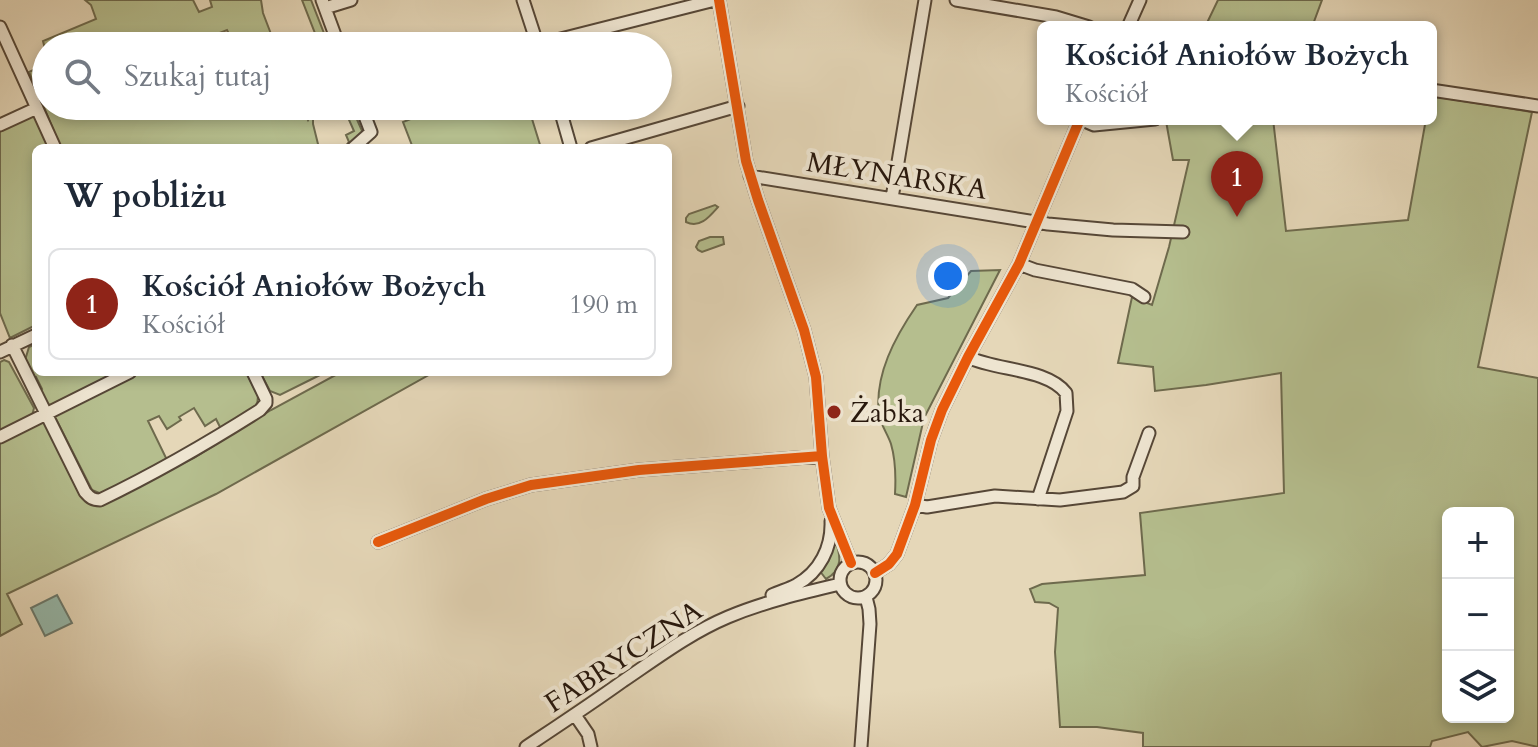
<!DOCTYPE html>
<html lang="pl">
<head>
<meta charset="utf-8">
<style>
	body { margin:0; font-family:Cardo,serif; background:#f6f6f7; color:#1f2937 }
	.controls { position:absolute; right:24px; bottom:24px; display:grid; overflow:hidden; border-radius:12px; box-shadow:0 4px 12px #0003 }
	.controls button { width:72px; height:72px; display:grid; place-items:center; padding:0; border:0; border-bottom:2px solid #e0e1e3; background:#fff; color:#1f2937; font:40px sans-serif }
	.you { position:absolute; left:948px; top:276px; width:28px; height:28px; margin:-20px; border:6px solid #fff; border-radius:50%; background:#1a73e8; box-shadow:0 0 0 12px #1a73e833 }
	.badge { display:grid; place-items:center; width:52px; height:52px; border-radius:50%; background:#8f2418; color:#fff; font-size:26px; font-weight:700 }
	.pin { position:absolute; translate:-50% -66px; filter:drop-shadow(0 2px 4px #0008) }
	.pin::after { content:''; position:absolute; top:42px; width:28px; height:24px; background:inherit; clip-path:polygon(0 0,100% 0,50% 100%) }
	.popup { position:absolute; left:1037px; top:21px; width:400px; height:104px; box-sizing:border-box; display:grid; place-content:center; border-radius:12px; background:#fff; filter:drop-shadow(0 2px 6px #0005); font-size:26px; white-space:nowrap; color:#747a83 }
	.popup b { font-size:30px; color:#1f2937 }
	.popup::after { content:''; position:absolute; left:50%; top:100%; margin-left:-16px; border:16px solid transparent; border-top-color:#fff }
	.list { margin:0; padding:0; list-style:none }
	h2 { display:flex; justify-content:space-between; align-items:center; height:104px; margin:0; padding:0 32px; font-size:34px }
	h2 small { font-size:26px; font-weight:400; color:#747a83 }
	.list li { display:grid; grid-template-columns:52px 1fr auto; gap:24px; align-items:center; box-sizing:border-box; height:112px; margin:0 16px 16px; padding:0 16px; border:2px solid #e0e1e3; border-radius:12px }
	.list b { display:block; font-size:30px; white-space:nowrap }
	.list p { margin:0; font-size:26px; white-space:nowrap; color:#747a83 }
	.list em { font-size:26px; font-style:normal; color:#747a83 }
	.icon { flex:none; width:44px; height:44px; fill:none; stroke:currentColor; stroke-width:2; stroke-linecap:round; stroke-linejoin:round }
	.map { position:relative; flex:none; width:1538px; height:747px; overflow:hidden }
	.search { position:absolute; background:#fff; box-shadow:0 4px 12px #0003; left:32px; top:32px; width:640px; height:88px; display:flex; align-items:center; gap:20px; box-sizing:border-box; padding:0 28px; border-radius:44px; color:#747a83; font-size:30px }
	.panel { position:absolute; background:#fff; box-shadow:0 4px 12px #0003; left:32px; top:144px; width:640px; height:232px; border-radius:12px }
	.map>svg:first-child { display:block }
	.green { fill:#b5be8e; stroke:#6e6a4d; stroke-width:2; fill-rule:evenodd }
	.water { fill:#96baad; stroke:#6a796d; stroke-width:2 }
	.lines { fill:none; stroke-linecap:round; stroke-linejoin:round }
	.minor-casing { stroke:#564737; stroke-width:15 }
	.minor { stroke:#eee5d1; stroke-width:11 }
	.cycleway-casing { stroke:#eee5d1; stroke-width:15 }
	.cycleway { stroke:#e8590c; stroke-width:10 }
	.poi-dot { fill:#8f2418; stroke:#eee5d1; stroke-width:3 }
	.labels { text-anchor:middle; stroke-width:8; stroke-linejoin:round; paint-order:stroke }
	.street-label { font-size:28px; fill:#27170c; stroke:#eee5d1 }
	.poi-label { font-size:28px; fill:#27170c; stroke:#eee5d1; text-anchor:start }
</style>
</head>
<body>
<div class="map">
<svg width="1538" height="747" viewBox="0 0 1538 747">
	<rect width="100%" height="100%" fill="#e5d7b8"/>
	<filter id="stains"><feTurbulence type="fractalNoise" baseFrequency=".0025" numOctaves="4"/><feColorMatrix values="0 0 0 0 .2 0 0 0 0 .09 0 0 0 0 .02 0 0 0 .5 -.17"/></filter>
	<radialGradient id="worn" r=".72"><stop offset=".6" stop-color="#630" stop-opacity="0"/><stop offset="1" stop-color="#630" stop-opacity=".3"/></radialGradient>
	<path class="green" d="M 85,0 L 193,0 L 199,12 L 212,7 L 210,0 L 261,0 L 263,13 L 271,34 L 262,39 L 271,46 L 216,46 L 232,40 L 227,30 L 187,46 L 46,46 L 46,53 L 43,41 L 96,19 L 91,5 Z
		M 302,0 L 311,0 L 329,46 L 320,46 Z
		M 1218,0 L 1322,0 L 1312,27 L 1205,27 Z
		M 46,64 L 46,106 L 301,106 L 308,120 L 313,111 L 319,106 L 313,119 L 313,124 L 319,148 L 61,148 L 29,72 Z
		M 1431,96 L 1532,112 L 1478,367 L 1538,378 L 1538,747 L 1512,741 L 1482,747 L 1468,732 L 1432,741 L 1430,747 L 1143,747 L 1143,733 L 1097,727 L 1060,727 L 1055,652 L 1058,608 L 1049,603 L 1035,602 L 1030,589 L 1042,584 L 1145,575 L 1140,513 L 1284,493 L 1281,373 L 1206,385 L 1155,391 L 1153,367 L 1118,363 L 1132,297 L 1152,305 L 1169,247 L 1189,160 L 1173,160 L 1166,121 L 1181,119 L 1273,119 L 1286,231 L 1408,220 L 1426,119 L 1431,119 ZM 1448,513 L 1508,513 L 1508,717 L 1448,717 Z
		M 336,106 L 343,106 L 343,109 L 346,110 L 349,114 L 355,115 L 363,133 L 348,148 L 344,148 L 349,142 L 346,135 L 354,131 L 346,113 L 340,115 Z
		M 443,106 L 528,106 L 541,148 L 413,148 L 403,122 Z
		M 31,116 L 36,118 L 50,148 L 36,148 L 36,325 L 10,338 L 0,313 L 0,129 Z
		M 715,205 L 718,207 C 710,216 700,229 686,222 L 686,218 L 689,214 Z
		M 710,237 L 723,237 L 724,244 L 702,252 L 698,250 L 696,247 L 699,241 Z
		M 1000,270 L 924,418 L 906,497 L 895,494 C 896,476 896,461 891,444 C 888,435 881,425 879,415 C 874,375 895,337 917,305 L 948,298 L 971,271 Z
		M 36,344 L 36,372 L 125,372 L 52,407 L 48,406 L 39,391 L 42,389 L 36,377 L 32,378 L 23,358 L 26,357 L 29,347 Z
		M 4,360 L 9,362 L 34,408 L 32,416 L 0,432 L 0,362 Z
		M 139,372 L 246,372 L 258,396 L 257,406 L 221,429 L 216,419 L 205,426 L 194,408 L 179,417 L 181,420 L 167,429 L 159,416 L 148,421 L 168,462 L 104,495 L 92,490 L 54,415 Z
		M 260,372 L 268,372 L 270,375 L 278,372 L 326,372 L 280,395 L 270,391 Z
		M 341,372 L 434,372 L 216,494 L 7,594 L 22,624 L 0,636 L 0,442 L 46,419 L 84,495 L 105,502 L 194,458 L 271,410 Z
		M 835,539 C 841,556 843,570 826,579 L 819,570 Z"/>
	<path class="water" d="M 57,595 L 72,623 L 45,636 L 31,608 Z"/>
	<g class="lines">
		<g class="minor-casing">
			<path id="minor" d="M 322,0 L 339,46
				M 523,0 L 538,46
				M 719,0 L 746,161 L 758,200 L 804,330 L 816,377 L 822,456 L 829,508 L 851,563
				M 956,0 L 1056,17 L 1089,27
				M 325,8 L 351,0
				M 0,27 L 55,148
				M 1128,27 L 1140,0
				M 533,46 L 715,0
				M 1431,90 L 1538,106
				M 559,106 L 571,148
				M 1080,119 L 1094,125 L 1155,119
				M 0,125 L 37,108
				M 353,148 L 371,132 L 361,106
				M 591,148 L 738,106
				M 750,176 L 1048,224 L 1113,230 L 1183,232
				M 892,198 L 925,0
				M 1019,264 L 1035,270 L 1132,289 L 1144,297
				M 12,345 L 85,492 C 90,498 93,500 100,500 C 156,473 208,443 260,410 L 266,403 L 266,399 L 253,372
				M 0,352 L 36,335
				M 968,357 C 996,371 1047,368 1066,393 L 1067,411 L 1038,499
				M 0,437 L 130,372
				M 915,505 L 927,507 L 995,496 L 1060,500 L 1123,492 L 1133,486 L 1133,477 L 1149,433
				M 378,542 L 486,499 L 531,485 L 639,470 L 822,456
				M840 580a18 18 0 1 1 36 0a18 18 0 1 1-36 0Z
				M 875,573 L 889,564 L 897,554 L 915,505 L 931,440 L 942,410 L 968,357 L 1019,264 L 1080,119
				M 772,595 C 780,591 789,589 796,585 C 820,572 832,547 831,521
				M 575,715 L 588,734 L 591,747
				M 526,747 C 559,725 591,704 623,681 C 657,658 690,633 728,617 C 764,602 802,593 840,584
				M 861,747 L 870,624 L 869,609 L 866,597"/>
		</g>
		<use href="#minor" class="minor"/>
		<g class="cycleway-casing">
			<path id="cycleway" d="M 719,0 L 746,161 L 758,200 L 804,330 L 816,377 L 822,456 L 829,508 L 851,563
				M 378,542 L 486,499 L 531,485 L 639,470 L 822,456
				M 875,573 L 889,564 L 897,554 L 915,505 L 931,440 L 942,410 L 968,357 L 1019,264 L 1080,119"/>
		</g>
		<use href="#cycleway" class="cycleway"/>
	</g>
	<circle class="poi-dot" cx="834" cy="412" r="8"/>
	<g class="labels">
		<g class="street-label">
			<text transform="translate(897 175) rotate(9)" y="10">MŁYNARSKA</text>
			<text transform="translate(623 656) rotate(-33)" y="10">FABRYCZNA</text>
		</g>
		<g class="poi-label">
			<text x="850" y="422">Żabka</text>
		</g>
	</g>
	<rect width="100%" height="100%" filter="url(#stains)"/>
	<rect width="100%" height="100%" fill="url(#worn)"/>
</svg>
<div class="controls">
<button>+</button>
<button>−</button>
<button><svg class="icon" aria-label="layers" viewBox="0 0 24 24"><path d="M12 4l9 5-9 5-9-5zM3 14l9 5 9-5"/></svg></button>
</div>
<div class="you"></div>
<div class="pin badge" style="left:1237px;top:217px">1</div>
<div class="popup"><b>Kościół Aniołów Bożych</b>Kościół</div>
<div class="search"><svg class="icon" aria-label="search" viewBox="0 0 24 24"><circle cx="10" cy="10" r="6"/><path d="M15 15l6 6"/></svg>Szukaj tutaj</div>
<section class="panel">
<h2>W pobliżu<small></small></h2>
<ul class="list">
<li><span class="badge">1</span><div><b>Kościół Aniołów Bożych</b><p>Kościół</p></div><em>190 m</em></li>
</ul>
</section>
</div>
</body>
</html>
